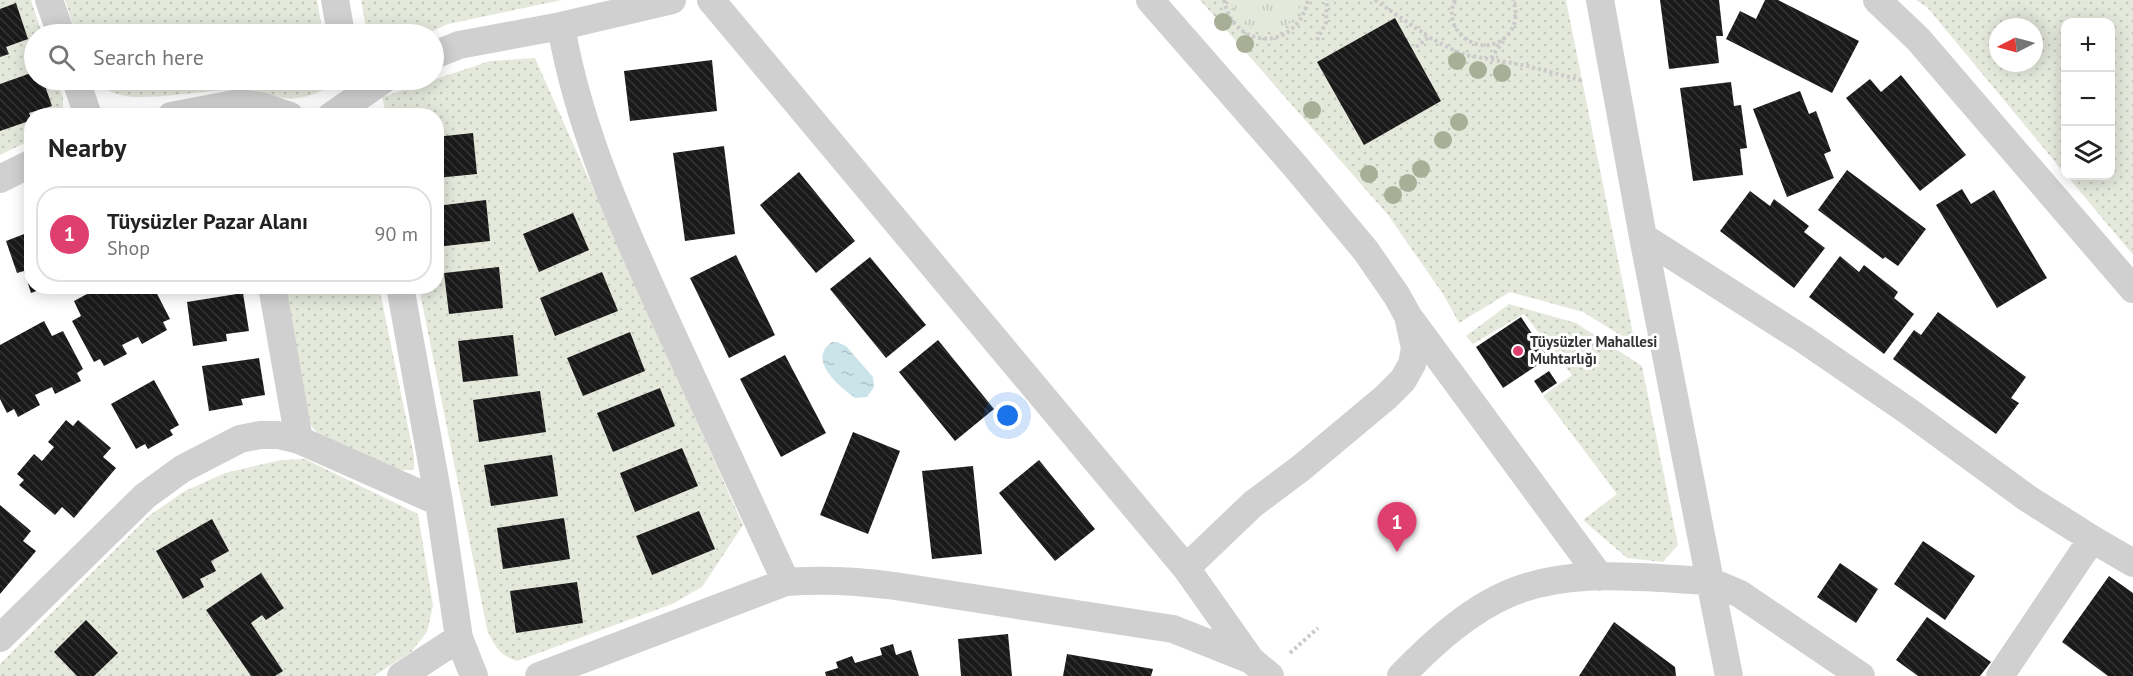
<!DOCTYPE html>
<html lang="en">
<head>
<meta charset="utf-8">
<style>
	body { margin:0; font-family:"PT Sans",sans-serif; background:#f6f6f6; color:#222 }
	.controls { position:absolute; right:18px; top:18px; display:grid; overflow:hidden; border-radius:12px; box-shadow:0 3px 15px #0003 }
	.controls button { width:54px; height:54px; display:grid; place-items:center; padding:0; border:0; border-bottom:2px solid #e0e0e0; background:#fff; color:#222; font:30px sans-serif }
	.compass { position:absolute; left:1989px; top:18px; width:54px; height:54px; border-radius:50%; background:#fff; box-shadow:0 3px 15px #0003; rotate:264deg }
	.you { position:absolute; left:1008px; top:416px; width:21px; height:21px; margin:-15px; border:4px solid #fff; border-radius:50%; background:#1a73e8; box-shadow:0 0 0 9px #1a73e833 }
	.badge { display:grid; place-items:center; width:39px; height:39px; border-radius:50%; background:#df3f6f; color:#fff; font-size:20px; font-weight:700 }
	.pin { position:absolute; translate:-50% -50px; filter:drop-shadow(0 2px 3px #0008) }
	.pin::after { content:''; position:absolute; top:32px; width:21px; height:18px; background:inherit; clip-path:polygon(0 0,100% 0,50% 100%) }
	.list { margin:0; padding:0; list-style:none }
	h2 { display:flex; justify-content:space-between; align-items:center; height:78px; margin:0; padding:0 24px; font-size:26px }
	h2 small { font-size:20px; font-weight:400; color:#767676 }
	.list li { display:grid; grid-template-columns:39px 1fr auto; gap:18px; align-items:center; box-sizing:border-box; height:96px; margin:0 12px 12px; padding:0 12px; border:2px solid #e0e0e0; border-radius:24px }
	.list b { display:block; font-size:22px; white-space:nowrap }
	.list p { margin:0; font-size:20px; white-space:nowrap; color:#767676 }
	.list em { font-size:20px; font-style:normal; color:#767676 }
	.icon { flex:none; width:33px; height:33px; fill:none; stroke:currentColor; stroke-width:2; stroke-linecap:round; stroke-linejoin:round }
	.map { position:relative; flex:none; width:2133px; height:676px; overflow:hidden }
	.search { position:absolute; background:#fff; box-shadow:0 3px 15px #0003; left:24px; top:24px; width:420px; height:66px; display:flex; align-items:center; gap:15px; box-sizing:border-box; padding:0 21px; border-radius:33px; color:#767676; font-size:22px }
	.panel { position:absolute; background:#fff; box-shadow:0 3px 15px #0003; left:24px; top:108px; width:420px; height:186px; border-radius:24px }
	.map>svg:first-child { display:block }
	.grass { fill:url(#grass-dots); fill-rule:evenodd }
	.park { fill:url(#park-tufts) }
	.water { fill:url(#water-ripples) }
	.building { fill:url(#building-back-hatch) }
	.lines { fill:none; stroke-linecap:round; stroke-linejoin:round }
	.path { stroke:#cacaca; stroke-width:4; stroke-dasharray:3 3; stroke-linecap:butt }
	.street { stroke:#d0d0d0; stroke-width:28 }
	.tree { fill:#a8af96 }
	.poi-dot { fill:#df3f6f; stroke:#fff; stroke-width:2 }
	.labels { text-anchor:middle; stroke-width:6; stroke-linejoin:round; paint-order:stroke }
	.poi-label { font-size:15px; font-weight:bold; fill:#333; stroke:#fff; text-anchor:start }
</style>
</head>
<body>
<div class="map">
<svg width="2133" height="676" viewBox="0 0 2133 676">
	<defs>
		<pattern id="grass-dots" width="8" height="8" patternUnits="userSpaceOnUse" patternTransform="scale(1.5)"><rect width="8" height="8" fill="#e5e9dc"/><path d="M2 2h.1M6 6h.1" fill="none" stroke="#c5c8bd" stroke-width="1.8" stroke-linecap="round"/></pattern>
		<pattern id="park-tufts" width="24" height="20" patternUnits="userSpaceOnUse" patternTransform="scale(1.5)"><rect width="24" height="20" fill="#e5e9dc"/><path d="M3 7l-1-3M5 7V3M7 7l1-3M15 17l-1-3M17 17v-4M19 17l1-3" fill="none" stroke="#c5c8bd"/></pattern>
		<pattern id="water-ripples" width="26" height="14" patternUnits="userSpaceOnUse" patternTransform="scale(1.5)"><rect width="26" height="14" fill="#cae4e9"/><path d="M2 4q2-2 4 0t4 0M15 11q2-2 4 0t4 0" fill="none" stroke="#aec4c8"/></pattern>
		<pattern id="building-back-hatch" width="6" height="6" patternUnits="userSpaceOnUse" patternTransform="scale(1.5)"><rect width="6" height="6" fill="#1a1a1a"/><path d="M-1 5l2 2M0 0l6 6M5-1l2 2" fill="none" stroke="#333"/></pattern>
	</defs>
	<rect width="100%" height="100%" fill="#fff"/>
	<path class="grass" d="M 0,0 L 31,0 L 42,34 L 34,34 L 34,80 L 57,80 L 63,98 L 63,115 L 32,116 L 31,140 L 0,155 Z
		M 65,0 L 317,0 L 323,34 L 76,34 Z
		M 361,0 L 562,0 L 448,24 L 426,34 L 367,34 Z
		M 1200,0 L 1566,0 L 1635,344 L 1583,312 L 1510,292 L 1459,323 L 1443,294 L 1388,215 Z
		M 1916,0 L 2133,0 L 2133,255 L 2067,176 L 2110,176 L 2110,22 L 2066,22 L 2065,174 L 1927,7 ZM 1998,27 L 2034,27 L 2034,63 L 1998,63 Z
		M 535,58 L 743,525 L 702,587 L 672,604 L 517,661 C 499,655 494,646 487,629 L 419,287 L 436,286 L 436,116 L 386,115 L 382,97 L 490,61 Z
		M 92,80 L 327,80 L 323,90 C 284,109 274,90 237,90 C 203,90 168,98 134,97 C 118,96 104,90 92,80 Z
		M 281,287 L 379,287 L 414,456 L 414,470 L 400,470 L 321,438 L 310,424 Z
		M 1509,304 L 1576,323 L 1642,366 L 1678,545 L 1663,562 L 1627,558 L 1583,520 L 1617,494 L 1543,396 L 1572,375 L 1524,314 L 1473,344 L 1466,336 Z
		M 305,459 L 418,514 L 433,606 L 427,632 L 411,652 L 374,676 L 0,676 L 0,664 L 150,515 L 185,491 L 225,473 L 281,460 Z"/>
	<path class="park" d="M 1230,0 L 1302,0 C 1293,43 1240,41 1230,0 Z"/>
	<path class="water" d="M 832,342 L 837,342 L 846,346 L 873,377 L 874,387 L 867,397 L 855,398 C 840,387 806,360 832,342 Z"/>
	<path class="building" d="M 1660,0 L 1719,0 L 1723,36 L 1716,36 L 1719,63 L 1669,69 Z
		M 1765,0 L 1778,0 L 1859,41 L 1832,93 L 1726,39 L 1740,11 L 1756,19 Z
		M 16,3 L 28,39 L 6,47 L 9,54 L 0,57 L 0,9 Z
		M 1395,18 L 1441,101 L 1364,145 L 1317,62 Z
		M 712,60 L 717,111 L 630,121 L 624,71 Z
		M 34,72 L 34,80 L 43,80 L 52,106 L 29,113 L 32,120 L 0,131 L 0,84 Z
		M 1901,75 L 1966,155 L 1920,191 L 1846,98 L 1870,79 L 1881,92 Z
		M 1731,82 L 1734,106 L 1741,105 L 1747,148 L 1740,149 L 1743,175 L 1693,181 L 1680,88 Z
		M 1800,91 L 1809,114 L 1816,111 L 1831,151 L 1824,154 L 1834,178 L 1787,197 L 1753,109 Z
		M 473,133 L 477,174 L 436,178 L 436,137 Z
		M 724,146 L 735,234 L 685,241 L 673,153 Z
		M 1847,170 L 1926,229 L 1898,266 L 1885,257 L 1883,259 L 1818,210 Z
		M 799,172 L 855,241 L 816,273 L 760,205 Z
		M 1962,189 L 1971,204 L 1994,190 L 2047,278 L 1997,308 L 1936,205 Z
		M 1750,191 L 1770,206 L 1774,199 L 1809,226 L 1804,232 L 1825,248 L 1794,288 L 1720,231 Z
		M 486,200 L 490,241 L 436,247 L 436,206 Z
		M 573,213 L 589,250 L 539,272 L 523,234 Z
		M 32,231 L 32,286 L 47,287 L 31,293 L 24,271 L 17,273 L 6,241 Z
		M 736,255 L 775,335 L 729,358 L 690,278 Z
		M 1840,256 L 1859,272 L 1864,265 L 1898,292 L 1894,298 L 1914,314 L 1884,354 L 1809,297 Z
		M 870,257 L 926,325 L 886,358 L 830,289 Z
		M 499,267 L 503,308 L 449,314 L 444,273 Z
		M 602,272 L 618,311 L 555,336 L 540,298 Z
		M 102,286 L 153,286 L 170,319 L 163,322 L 167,330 L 142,344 L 138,337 L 122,345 L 127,354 L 104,366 L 100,359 L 94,362 L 72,321 L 81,316 L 74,301 Z
		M 243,293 L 249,331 L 226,334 L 227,341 L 193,346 L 187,302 Z
		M 1938,312 L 2026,377 L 2011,398 L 2019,403 L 1996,434 L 1893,359 L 1914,330 L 1921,335 Z
		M 1521,317 L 1548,358 L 1503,388 L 1476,347 Z
		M 44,321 L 52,336 L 63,331 L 83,369 L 77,373 L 81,381 L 55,394 L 52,387 L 35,395 L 40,405 L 18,417 L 14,409 L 7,413 L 0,399 L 0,345 Z
		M 630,332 L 645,371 L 583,396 L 567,358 Z
		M 513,335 L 518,376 L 463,382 L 458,341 Z
		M 938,340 L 994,409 L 955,441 L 899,372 Z
		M 785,355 L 826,433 L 781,457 L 740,379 Z
		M 259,358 L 265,395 L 241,399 L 243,405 L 209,411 L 202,366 Z
		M 1549,371 L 1557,383 L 1542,393 L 1534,381 Z
		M 154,380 L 179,425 L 170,430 L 173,435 L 148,449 L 145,444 L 136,449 L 111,404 Z
		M 660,388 L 675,426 L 613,452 L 597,413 Z
		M 540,391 L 546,432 L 479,442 L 473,400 Z
		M 66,420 L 73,426 L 78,420 L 111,448 L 103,457 L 116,468 L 74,518 L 62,507 L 55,515 L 19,485 L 24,480 L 17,474 L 34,454 L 42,461 L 54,447 L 48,442 Z
		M 853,432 L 900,451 L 868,534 L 820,515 Z
		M 682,448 L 698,486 L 635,512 L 620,473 Z
		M 552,455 L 558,496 L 491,506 L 484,465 Z
		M 1039,460 L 1095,529 L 1055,561 L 999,493 Z
		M 973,466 L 982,554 L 932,559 L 922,471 Z
		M 0,505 L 31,531 L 23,541 L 36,551 L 0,594 Z
		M 699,511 L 715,549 L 652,575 L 636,536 Z
		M 564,518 L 570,559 L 503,569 L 497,528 Z
		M 212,519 L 229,551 L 211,561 L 216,571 L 200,579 L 204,587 L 183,599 L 156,551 Z
		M 1923,541 L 1975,576 L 1945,620 L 1894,584 Z
		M 1840,563 L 1878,589 L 1856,623 L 1817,597 Z
		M 261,573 L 284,608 L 266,620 L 262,615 L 251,623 L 283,671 L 275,676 L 251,676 L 206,610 Z
		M 2109,576 L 2133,593 L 2133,676 L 2108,676 L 2062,642 Z
		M 577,582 L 583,623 L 516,633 L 510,591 Z
		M 1927,617 L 1991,662 L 1980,676 L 1918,676 L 1896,660 Z
		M 86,620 L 118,653 L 94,676 L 77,676 L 54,652 Z
		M 1614,622 L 1675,667 L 1676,676 L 1579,676 Z
		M 1008,634 L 1012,676 L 961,676 L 958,639 Z
		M 893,644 L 896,655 L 911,650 L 919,676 L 826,676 L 825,672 L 838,668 L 836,662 L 852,656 L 855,663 L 882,655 L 880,648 Z
		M 1067,654 L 1153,669 L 1151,676 L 1063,676 Z"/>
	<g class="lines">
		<path class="path" d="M 1224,0 C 1234,51 1297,52 1308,0
			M 1375,0 L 1429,37 L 1455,51 L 1466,55 L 1528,66 L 1584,81
			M 1455,0 C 1439,34 1488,63 1510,32 C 1517,22 1517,11 1513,0
			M 1317,40 L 1326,23 L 1327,0
			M 1416,47 L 1429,37
			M 1491,58 L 1505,39
			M 1290,653 L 1318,628"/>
		<path class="street" d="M 49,0 L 61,34
			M 335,0 L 341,34
			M 711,0 L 1186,568 L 1251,660
			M 1150,0 L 1296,167 L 1366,251 L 1397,296 L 1408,316 L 1415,348 L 1412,364 L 1403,380 L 1386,397 L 1301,468 L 1253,504 L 1186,568
			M 1877,0 L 1918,39 L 2133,289
			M 561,26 C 579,132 627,236 672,334 C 710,416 748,499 786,582
			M 434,55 L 459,45 L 561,26 L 672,0
			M 76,80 L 88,116
			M 239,103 L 261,106 L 290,116
			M 171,116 L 239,103 L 241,116
			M 331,116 L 383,80
			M 0,179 L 32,163
			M 1643,237 L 1803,339 L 1908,411 L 2027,498 L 2092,539
			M 272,286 L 299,440 L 439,502
			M 400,286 L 439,502 L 459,638 L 474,676
			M 1411,320 L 1600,577
			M 0,638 L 145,496 L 182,469 L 240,439 L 260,435 L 278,435 L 299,440
			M 401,676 L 459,638
			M 539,676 L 786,582 C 823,579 858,581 895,586 L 1173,629 L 1251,660 L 1270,676
			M 1401,676 C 1432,644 1469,610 1510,593 C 1572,567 1645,578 1710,581 L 1643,237 L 1600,0
			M 1729,676 L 1710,581 L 1740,594 L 1861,676
			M 2000,676 L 2092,539 L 2133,563"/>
	</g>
	<g class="tree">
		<circle cx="1223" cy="22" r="9"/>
		<circle cx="1245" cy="44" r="9"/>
		<circle cx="1457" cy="61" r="9"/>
		<circle cx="1478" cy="70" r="9"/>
		<circle cx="1502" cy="73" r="9"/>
		<circle cx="1312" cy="110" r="9"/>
		<circle cx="1459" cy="122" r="9"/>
		<circle cx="1443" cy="140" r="9"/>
		<circle cx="1421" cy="169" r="9"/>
		<circle cx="1369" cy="174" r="9"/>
		<circle cx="1408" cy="183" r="9"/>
		<circle cx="1393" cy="195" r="9"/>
	</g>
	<circle class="poi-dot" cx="1518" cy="351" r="6"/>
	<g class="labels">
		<g class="poi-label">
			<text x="1530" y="347">Tüysüzler Mahallesi<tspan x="1530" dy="17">Muhtarlığı</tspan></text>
		</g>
	</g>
</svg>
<div class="controls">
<button>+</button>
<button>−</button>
<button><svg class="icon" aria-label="layers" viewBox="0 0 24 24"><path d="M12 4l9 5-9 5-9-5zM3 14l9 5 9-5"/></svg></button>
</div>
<svg class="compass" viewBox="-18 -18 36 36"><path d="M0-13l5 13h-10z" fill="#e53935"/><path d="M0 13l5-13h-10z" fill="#767676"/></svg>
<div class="you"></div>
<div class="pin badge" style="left:1397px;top:552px">1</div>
<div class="search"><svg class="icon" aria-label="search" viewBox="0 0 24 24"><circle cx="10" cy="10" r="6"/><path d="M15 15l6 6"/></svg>Search here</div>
<section class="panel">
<h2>Nearby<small></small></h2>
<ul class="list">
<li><span class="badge">1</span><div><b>Tüysüzler Pazar Alanı</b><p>Shop</p></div><em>90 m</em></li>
</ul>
</section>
</div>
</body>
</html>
